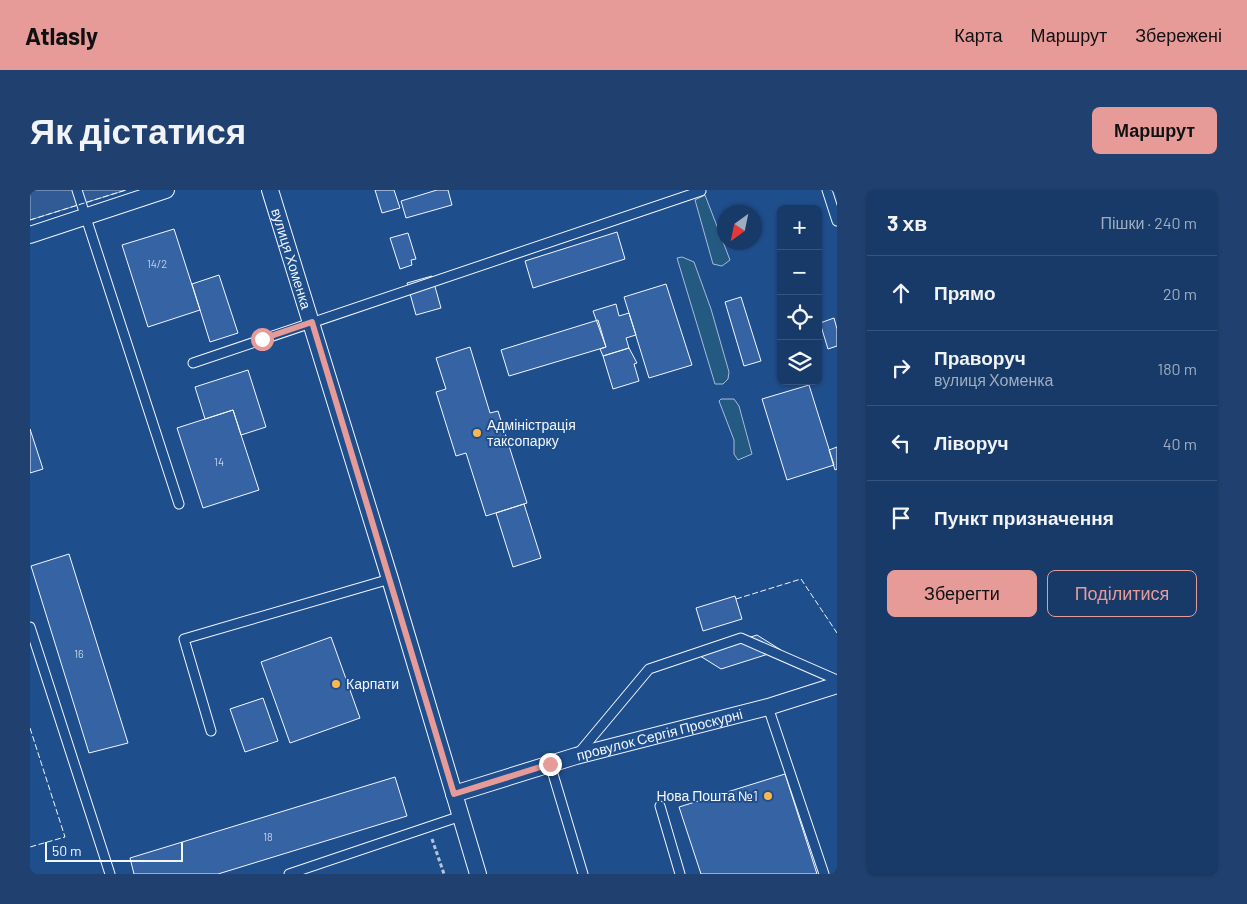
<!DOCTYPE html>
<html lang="uk">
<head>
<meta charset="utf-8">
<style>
	body { margin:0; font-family:Barlow,sans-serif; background:#20416f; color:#f1f3f6 }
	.controls { position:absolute; right:15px; top:15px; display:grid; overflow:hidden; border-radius:8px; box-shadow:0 1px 4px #0004 }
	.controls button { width:45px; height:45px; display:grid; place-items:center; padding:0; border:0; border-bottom:1px solid #36547d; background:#173a69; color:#f1f3f6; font:25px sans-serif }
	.compass { position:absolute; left:687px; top:15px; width:45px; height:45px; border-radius:50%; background:#173a69; box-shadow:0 1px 4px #0004; rotate:213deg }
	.scale { position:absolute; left:15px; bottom:12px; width:138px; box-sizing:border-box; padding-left:5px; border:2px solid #f2f6ff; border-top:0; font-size:14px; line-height:18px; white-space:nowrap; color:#f2f6ff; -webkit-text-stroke:4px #1f4e8c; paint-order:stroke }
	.stop { position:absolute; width:15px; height:15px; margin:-11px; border:4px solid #e69b98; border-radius:50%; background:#fff }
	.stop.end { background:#e69b98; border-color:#fff; box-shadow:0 1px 5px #0008 }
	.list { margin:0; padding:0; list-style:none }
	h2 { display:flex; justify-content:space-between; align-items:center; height:65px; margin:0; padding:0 20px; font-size:21px }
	h2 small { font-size:16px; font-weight:400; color:#9eadc0 }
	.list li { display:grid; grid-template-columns:32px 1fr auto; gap:15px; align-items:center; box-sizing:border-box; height:75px; padding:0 20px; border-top:1px solid #36547d }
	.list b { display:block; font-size:19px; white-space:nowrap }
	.list p { margin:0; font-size:16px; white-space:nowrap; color:#9eadc0 }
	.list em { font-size:16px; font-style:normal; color:#9eadc0 }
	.actions { display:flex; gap:10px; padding:15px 20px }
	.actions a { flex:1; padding:11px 0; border:1px solid #e69b98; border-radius:8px; text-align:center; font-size:18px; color:#e69b98 }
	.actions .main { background:#e69b98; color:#111 }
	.icon { flex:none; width:28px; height:28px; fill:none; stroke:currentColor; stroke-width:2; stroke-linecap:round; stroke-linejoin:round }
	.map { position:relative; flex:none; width:807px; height:684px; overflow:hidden; border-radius:8px }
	header { display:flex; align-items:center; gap:30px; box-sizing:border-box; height:70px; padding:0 25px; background:#e69b98; color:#111 }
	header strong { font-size:24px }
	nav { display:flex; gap:28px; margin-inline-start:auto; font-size:18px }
	.intro { display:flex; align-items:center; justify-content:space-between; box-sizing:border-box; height:120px; padding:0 30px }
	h1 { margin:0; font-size:35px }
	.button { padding:12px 22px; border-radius:8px; background:#e69b98; color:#111; font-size:18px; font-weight:700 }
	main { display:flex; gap:30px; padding:0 30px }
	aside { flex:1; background:#173a69; border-radius:8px; box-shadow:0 1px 4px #0004 }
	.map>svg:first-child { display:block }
	.green { fill:#245a82; stroke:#a8bbd7 }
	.parking { fill:#305b95; stroke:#a8bbd7 }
	.building { fill:#3563a3; stroke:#f2f6ff }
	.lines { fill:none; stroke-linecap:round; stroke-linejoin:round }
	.service-casing { stroke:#f2f6ff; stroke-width:11 }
	.minor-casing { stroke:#f2f6ff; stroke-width:18 }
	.path { stroke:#b3c4dc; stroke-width:3; stroke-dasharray:4 2.5; stroke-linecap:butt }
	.service { stroke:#1f4e8c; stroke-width:9 }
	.minor { stroke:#1f4e8c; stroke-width:16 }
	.fence { stroke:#f2f6ff; stroke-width:1; stroke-dasharray:6 2.5; stroke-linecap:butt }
	.route { stroke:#e69b98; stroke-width:6 }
	.poi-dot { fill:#ffb74d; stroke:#1f4e8c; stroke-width:2 }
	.labels { text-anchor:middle; stroke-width:4; stroke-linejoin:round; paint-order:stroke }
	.number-label { font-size:11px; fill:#c3d1e8 }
	.street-label { font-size:14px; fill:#f2f6ff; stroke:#1f4e8c }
	.poi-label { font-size:14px; fill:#f2f6ff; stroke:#1f4e8c; text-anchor:start }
</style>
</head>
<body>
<header>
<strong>Atlasly</strong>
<nav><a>Карта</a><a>Маршрут</a><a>Збережені</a></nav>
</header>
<div class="intro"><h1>Як дістатися</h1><a class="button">Маршрут</a></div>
<main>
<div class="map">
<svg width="807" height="684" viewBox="0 0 807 684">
	<rect width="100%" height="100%" fill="#1f4e8c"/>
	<path class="green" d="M 675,5 L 700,70 L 692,76 L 683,74 L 665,10 Z
		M 652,67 L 664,72 L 681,119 L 699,182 L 698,189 L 693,194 L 685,194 L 647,68 Z
		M 691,209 L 704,209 L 709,216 L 722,264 L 708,270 L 704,264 L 704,250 L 689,211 Z"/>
	<path class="parking" d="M 0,0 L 96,0 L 0,30 Z"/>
	<path class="building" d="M 345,0 L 364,0 L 370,18 L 352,23 Z
		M 407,0 L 418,0 L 422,15 L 376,28 L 371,11 Z
		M 144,39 L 170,120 L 118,137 L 92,55 Z
		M 587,42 L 595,69 L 503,98 L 495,71 Z
		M 378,43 L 386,69 L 381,70 L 382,75 L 370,79 L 360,48 Z
		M 189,85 L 208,143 L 180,152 L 162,94 Z
		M 402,86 L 411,118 L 386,125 L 377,93 Z
		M 636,94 L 662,175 L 619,188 L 594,107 Z
		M 711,107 L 731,171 L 714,176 L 695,112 Z
		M 586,114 L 589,126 L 599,123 L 606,145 L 596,148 L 599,158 L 573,166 L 570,159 L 576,157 L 563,121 Z
		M 804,128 L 807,139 L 807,156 L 798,159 L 790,133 Z
		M 568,130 L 576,157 L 479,186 L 471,160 Z
		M 440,157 L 460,223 L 468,221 L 497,313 L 456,326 L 436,263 L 426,266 L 406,202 L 416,199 L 406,168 Z
		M 599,158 L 607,173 L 604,174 L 609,191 L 583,199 L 573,166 Z
		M 218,180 L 236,237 L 211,245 L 203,220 L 175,229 L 165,197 Z
		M 779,195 L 804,275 L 757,290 L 732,209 Z
		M 203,220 L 229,300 L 173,318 L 147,238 Z
		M 0,239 L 13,279 L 0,283 Z
		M 807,257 L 807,279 L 805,280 L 799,260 Z
		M 494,314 L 511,368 L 483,377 L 466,323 Z
		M 39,364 L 98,553 L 59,563 L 1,376 Z
		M 705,406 L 712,429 L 673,441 L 666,418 Z
		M 727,445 L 751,460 L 691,479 L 667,464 Z
		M 301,447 L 330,528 L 260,553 L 231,472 Z
		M 233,508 L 248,551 L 215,562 L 200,519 Z
		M 755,584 L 787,684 L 671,684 L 649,617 Z
		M 365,587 L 377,626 L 188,684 L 104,684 L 100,668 Z"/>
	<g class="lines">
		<g class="service-casing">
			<path id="service" d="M 47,0 L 149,314
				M 797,0 L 807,31
				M 163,173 L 671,1
				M 0,437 L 80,684
				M 738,517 L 794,684
				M 181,541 L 154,449 L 360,389
				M 548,564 L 619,479 L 711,448 L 807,490
				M 520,574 L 553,684
				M 630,616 L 650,684
				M 259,684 L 431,626"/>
		</g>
		<g class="minor-casing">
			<g id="minor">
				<path id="s1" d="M 240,0 L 360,389 L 448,684"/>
				<path d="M 0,45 L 136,0"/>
				<path id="s2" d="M 424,604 L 546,566 L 738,517 L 807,495"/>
			</g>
		</g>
		<path class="path" d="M 402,649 L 414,684"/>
		<use href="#service" class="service"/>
		<use href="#minor" class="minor"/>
		<path class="fence" d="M 0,30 L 96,0
			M 706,409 L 771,389 L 807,443
			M 0,538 L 35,647 L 0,657"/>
	</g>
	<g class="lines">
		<path class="route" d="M 232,149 L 282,132 L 424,604 L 520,574"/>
	</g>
	<g class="poi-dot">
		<circle cx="447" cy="243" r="5"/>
		<circle cx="306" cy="494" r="5"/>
		<circle cx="738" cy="606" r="5"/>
	</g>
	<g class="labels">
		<g class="number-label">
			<text x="127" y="78">14/2</text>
			<text x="189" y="276">14</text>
			<text x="49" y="468">16</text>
			<text x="238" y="651">18</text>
		</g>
		<g class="street-label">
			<text dy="5" stroke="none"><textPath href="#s1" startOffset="72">вулиця Хоменка</textPath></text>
			<text dy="5" stroke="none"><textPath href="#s2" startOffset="214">провулок Сергія Проскурні</textPath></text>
		</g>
		<g class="poi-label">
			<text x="457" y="240">Адміністрація<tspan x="457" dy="16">таксопарку</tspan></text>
			<text x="316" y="499">Карпати</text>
			<text x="728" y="611" text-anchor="end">Нова Пошта №1</text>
		</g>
	</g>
</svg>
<div class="controls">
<button>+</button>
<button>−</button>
<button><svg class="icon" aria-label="locate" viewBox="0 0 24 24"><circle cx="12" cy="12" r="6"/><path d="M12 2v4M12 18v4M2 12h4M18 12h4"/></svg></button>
<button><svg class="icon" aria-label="layers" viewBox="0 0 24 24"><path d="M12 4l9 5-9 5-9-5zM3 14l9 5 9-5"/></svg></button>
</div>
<svg class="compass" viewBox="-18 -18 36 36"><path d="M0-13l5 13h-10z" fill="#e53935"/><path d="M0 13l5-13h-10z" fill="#9eadc0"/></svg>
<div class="scale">50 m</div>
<div class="stop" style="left:232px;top:149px"></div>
<div class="stop end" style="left:520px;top:574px"></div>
</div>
<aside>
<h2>3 хв<small>Пішки · 240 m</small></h2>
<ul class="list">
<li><svg class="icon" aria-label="ahead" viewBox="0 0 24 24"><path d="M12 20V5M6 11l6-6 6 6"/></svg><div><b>Прямо</b></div><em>20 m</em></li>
<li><svg class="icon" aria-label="right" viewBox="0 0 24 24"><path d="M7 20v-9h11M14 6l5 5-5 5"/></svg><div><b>Праворуч</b><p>вулиця Хоменка</p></div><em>180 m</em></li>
<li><svg class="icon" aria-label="left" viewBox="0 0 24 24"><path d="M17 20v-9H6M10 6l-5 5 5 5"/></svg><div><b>Ліворуч</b></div><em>40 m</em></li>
<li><svg class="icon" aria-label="arrive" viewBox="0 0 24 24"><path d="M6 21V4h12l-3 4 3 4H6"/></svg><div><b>Пункт призначення</b></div></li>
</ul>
<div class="actions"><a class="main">Зберегти</a><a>Поділитися</a></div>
</aside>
</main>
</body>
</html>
